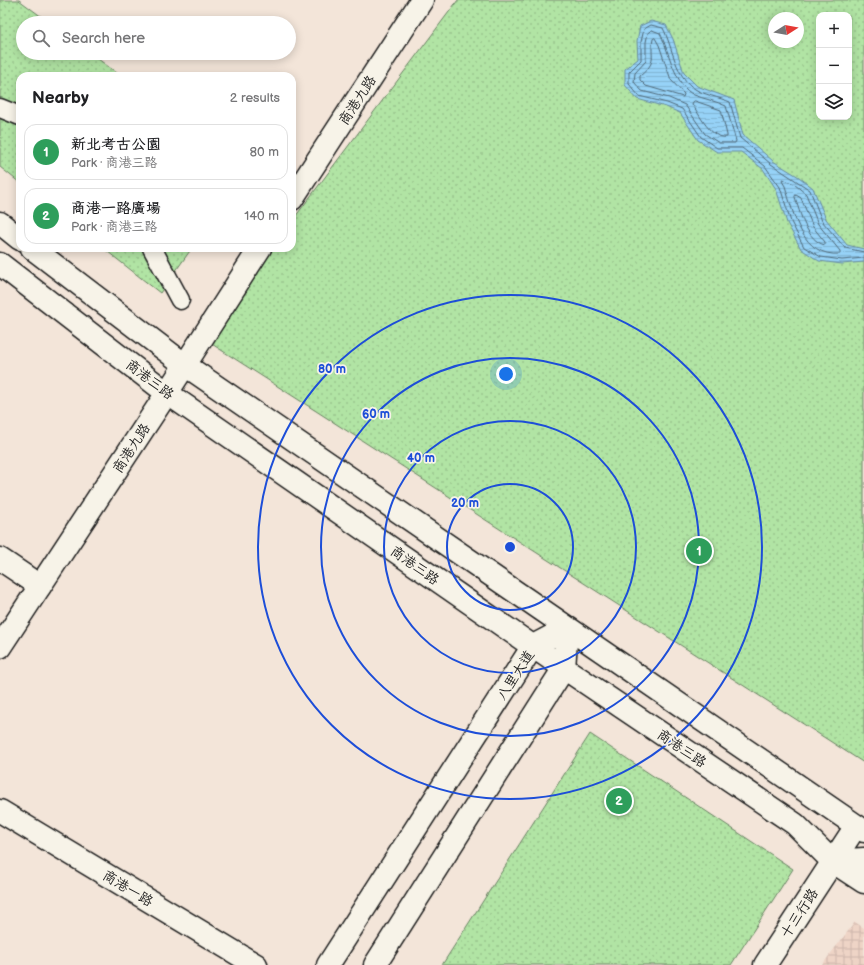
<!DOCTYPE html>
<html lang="en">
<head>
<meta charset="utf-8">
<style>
	body { margin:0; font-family:"Balsamiq Sans","LXGW WenKai TC",sans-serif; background:#f2f2f2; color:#202124 }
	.controls { position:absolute; right:12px; top:12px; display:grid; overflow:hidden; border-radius:8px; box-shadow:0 2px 10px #0003 }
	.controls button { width:36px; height:36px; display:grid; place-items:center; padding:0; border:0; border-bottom:1px solid #e0e0e0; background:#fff; color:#202124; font:20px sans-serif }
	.compass { position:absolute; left:768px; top:12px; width:36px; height:36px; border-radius:50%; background:#fff; box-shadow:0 2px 10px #0003; rotate:79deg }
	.you { position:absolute; left:506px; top:374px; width:14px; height:14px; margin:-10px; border:3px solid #fff; border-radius:50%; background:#1a73e8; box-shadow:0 0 0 6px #1a73e833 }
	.badge { display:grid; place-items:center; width:26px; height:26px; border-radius:50%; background:#d93025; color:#fff; font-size:13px; font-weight:700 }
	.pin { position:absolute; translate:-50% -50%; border:2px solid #fff; box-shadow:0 1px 4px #0006 }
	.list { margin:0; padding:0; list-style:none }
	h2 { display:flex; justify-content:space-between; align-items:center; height:52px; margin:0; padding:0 16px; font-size:17px }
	h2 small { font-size:13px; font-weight:400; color:#757577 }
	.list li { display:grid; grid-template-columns:26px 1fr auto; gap:12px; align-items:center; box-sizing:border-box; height:56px; margin:0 8px 8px; padding:0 8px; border:1px solid #e0e0e0; border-radius:12px }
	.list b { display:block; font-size:15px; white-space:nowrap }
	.list p { margin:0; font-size:13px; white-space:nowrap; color:#757577 }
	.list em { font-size:13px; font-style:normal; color:#757577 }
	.icon { flex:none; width:22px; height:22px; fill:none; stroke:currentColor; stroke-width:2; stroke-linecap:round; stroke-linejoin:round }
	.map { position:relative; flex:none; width:864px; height:965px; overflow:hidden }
	.search { position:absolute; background:#fff; box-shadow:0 2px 10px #0003; left:16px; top:16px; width:280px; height:44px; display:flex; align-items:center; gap:10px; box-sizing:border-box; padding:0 14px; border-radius:22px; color:#757577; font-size:15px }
	.panel { position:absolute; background:#fff; box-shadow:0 2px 10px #0003; left:16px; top:72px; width:280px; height:180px; border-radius:12px }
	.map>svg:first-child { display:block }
	.industrial { fill:url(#industrial-grid) }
	.park { fill:url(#park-dots); stroke:#668060; fill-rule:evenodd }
	.water { fill:url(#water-rules); stroke:#65899f }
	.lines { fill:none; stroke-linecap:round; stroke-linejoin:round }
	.shore { stroke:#4d6574; stroke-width:1 }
	.pedestrian-casing { stroke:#1c1c1c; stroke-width:21 }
	.minor-casing { stroke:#1c1c1c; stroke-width:25 }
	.tertiary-casing { stroke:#1c1c1c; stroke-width:25 }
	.pedestrian { stroke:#f7f3e8; stroke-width:18 }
	.minor { stroke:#f7f3e8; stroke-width:22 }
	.tertiary { stroke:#f7f3e8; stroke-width:22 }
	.ring { fill:none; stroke:#1d4ed8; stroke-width:2 }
	.labels { text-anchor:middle; stroke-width:3.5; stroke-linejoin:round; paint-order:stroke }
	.street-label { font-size:14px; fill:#1c1c1c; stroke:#f7f3e8 }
	.centre { fill:#1d4ed8; stroke:#f7f3e8; stroke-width:2 }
	.ring-label { font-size:12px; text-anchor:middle; font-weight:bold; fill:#1d4ed8; stroke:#f7f3e8; stroke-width:3.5; stroke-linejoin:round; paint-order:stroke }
</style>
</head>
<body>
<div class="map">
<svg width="864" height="965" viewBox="0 0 864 965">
	<defs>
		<pattern id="industrial-grid" width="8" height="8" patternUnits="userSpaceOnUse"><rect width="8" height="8" fill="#eed4c6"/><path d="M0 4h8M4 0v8" fill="none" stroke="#ccb5aa"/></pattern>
		<pattern id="park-dots" width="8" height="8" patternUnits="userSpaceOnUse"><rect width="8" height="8" fill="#b1e4a4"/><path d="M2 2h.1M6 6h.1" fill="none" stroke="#98c38d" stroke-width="1.8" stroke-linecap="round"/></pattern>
		<pattern id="water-rules" width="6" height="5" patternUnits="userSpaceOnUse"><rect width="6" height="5" fill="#96d2f7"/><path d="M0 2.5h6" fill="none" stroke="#81b4d3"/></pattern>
	</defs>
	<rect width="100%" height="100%" fill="#f3e5d9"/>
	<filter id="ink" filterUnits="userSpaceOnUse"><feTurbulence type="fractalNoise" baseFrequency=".025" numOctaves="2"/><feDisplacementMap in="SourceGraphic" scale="8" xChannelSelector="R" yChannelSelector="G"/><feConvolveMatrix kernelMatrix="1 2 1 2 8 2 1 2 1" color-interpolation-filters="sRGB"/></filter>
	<g filter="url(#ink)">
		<path class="industrial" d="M 855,922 L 864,928 L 864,965 L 822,965 Z"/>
		<path class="park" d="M 0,0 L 19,0 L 50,23 L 23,23 L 23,53 L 90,53 L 121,76 L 20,76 L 20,183 L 0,167 Z
			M 458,0 L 864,0 L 864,763 L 204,339 L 272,248 L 292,248 L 292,221 ZM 819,15 L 849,15 L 849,117 L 819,117 ZM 774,18 L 798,18 L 798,42 L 774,42 Z
			M 103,248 L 192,248 L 160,293 Z
			M 590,734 L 793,869 L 731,965 L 442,965 Z"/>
		<path class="water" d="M 651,21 L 666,25 L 673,39 L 684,73 L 697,86 L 734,100 L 743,135 L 773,161 L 799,177 L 813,188 L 826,219 L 847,245 L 864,249 L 864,262 L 842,264 L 819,261 L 801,249 L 787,223 L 776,189 L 763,169 L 741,152 L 717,152 L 698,140 L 680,113 L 666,107 L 637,99 L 625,85 L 625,69 L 638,59 L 637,41 L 640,26 Z"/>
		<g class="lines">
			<path class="shore" d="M 652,30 L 660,33 C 669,51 675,86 694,95 C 704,99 716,101 726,106 L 736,141 L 735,143 L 719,143 L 705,134 L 685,105 L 669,98 L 642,91 L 634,82 L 635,73 L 646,61 L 646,42 L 648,33 Z
				M 655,38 L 659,45 L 671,80 L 684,94 L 683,97 L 646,86 L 640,80 L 640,76 C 659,60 649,58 653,39 Z
				M 695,101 L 721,110 L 727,135 L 727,137 C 710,139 700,115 692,104 L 693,102 Z
				M 783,179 L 794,184 L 806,194 L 818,224 L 840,251 L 840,254 C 802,257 794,215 785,186 L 782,181 Z
				M 796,195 L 801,198 L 813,227 L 825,242 L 825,245 C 807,241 800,213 795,197 Z
				M 864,252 L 845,248 L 822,221 L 810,190 L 771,164 L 740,138 L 730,102 C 721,98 702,94 695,89 C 675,76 673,48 663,28 L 651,25 L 644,29 L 641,42 L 641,60 L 629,72 L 629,84 L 639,96 L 667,103 L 682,109 L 701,137 L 717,148 L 742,148 L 765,166 L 780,187 L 791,222 L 804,247 L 821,257 L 842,260 L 864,258"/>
			<g class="pedestrian-casing">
				<path id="pedestrian" d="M 0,108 L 20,116
					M 152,248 L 180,300"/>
			</g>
			<g class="minor-casing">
				<path id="minor" d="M 0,559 L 40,586
					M 0,811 L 256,965
					M 832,861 L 864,882
					M 832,861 L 864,859
					M 765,965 L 856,826"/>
			</g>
			<g class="tertiary-casing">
				<path id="tertiary" d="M 292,199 L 422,0
					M 0,223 L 20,239
					M 32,248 L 185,365 L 864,831
					M 0,264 L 167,393 L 564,668 L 795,824 L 832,861
					M 0,647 L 167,393 L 260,248
					M 328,965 L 533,646 L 567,628
					M 375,965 L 564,668 L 567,628"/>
			</g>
			<use href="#pedestrian" class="pedestrian"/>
			<use href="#minor" class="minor"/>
			<use href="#tertiary" class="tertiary"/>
		</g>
	</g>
	<g class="ring">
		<circle cx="510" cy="547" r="63"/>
		<circle cx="510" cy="547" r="126"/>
		<circle cx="510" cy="547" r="189"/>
		<circle cx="510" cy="547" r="252"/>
	</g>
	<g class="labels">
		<g class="street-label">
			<text transform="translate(357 100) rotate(-57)" y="5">商港九路</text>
			<text transform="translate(150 379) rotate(37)" y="5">商港三路</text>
			<text transform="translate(131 448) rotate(-57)" y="5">商港九路</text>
			<text transform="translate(415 565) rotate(35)" y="5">商港三路</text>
			<text transform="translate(515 675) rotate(-57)" y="5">八里大道</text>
			<text transform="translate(682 748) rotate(34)" y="5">商港三路</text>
			<text transform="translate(128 888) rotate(31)" y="5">商港一路</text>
			<text transform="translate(799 913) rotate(-57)" y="5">十三行路</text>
		</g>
	</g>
	<circle cx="510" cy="547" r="6" class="centre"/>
	<g class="ring-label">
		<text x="332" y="373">80 m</text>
		<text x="376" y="418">60 m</text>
		<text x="421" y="462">40 m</text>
		<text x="465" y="507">20 m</text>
	</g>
</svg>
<div class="controls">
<button>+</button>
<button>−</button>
<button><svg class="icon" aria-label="layers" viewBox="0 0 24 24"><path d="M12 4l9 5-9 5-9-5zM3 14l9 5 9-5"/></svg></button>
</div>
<svg class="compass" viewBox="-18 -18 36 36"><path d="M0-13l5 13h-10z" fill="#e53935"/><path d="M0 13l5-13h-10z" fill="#757577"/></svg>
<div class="you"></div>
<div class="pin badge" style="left:699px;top:551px;background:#2e9e5b">1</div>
<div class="pin badge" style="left:619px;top:801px;background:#2e9e5b">2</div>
<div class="search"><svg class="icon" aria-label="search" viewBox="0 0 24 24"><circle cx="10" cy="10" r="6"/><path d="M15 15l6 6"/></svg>Search here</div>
<section class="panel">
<h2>Nearby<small>2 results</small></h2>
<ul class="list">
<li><span class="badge" style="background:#2e9e5b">1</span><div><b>新北考古公園</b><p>Park · 商港三路</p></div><em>80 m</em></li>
<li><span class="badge" style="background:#2e9e5b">2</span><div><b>商港一路廣場</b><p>Park · 商港三路</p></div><em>140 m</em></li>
</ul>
</section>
</div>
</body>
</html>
